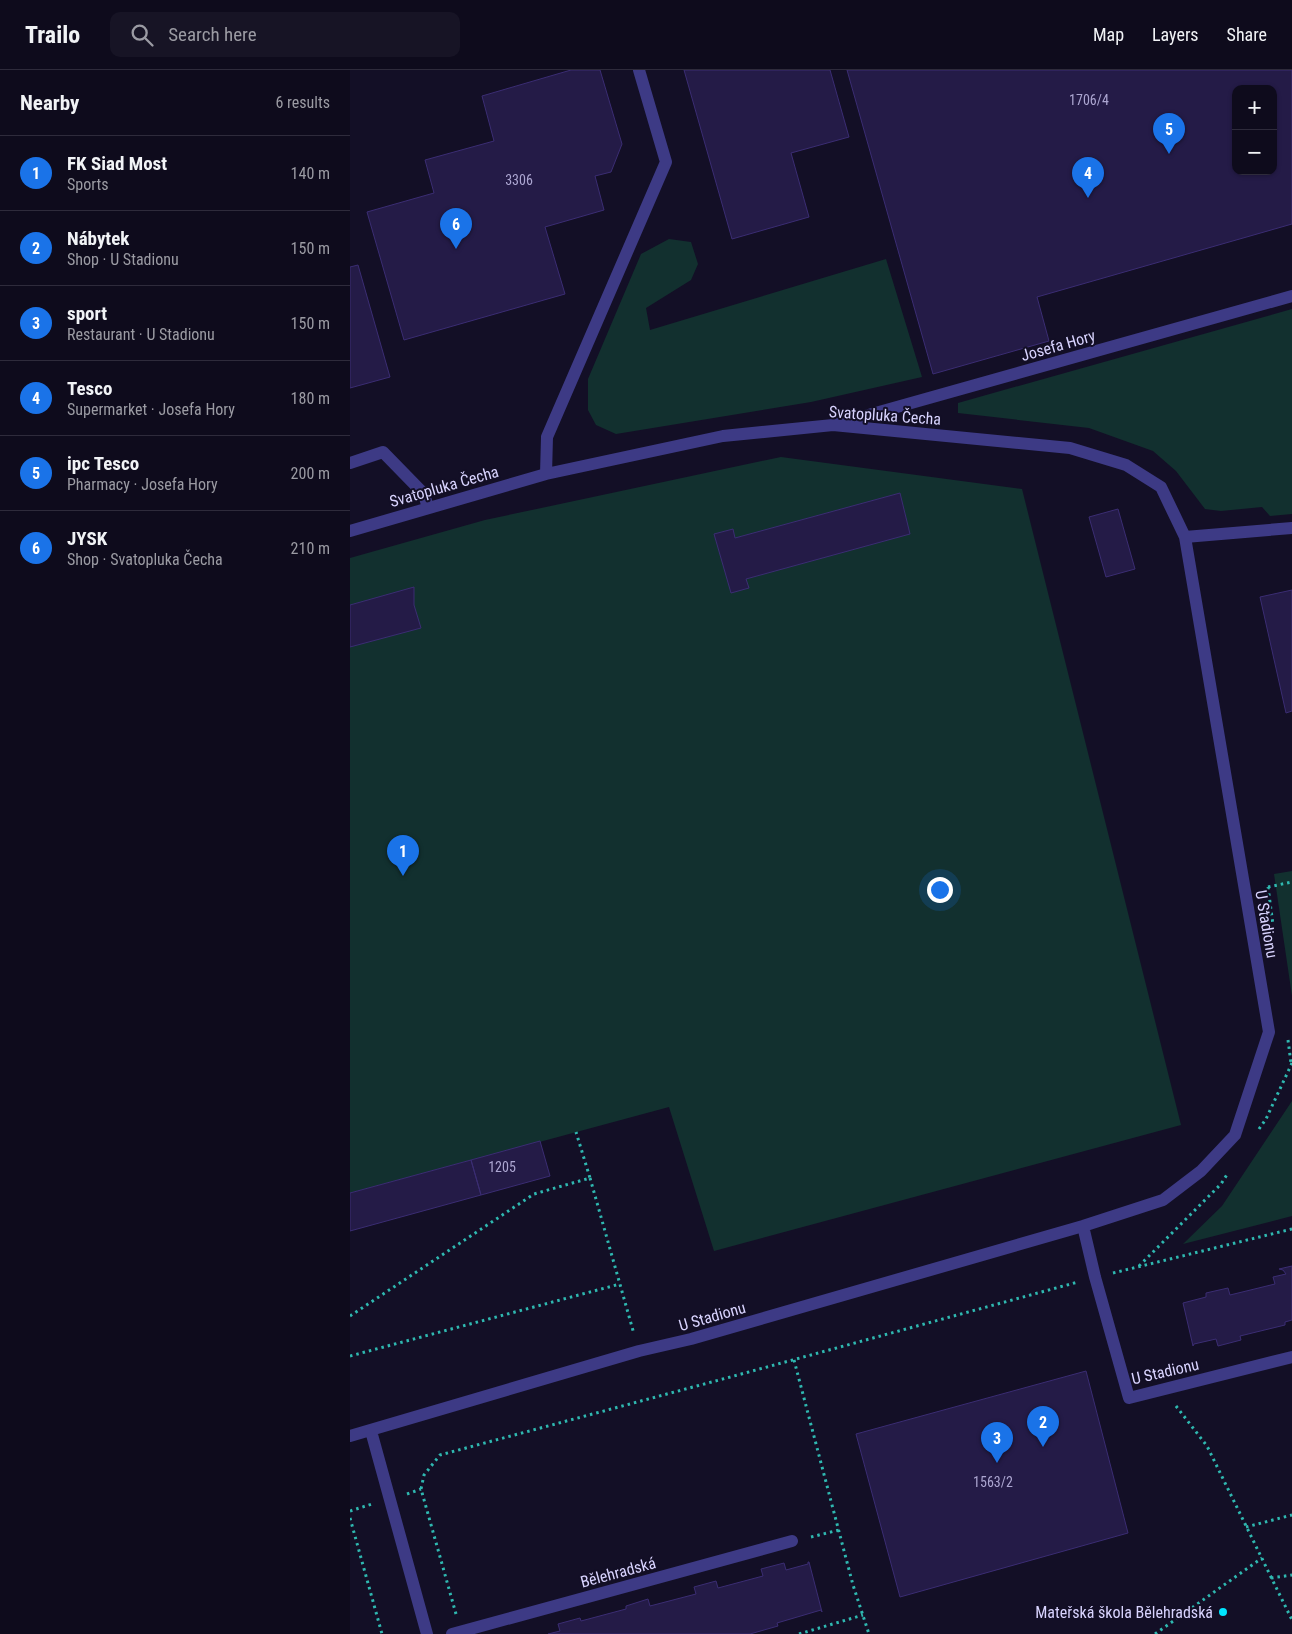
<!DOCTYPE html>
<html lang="en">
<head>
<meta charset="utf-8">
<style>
	body { margin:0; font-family:"Roboto Condensed",sans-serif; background:#171425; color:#f1f3f6 }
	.controls { position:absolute; right:15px; top:15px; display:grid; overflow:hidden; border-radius:10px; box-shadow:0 1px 4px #0004 }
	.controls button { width:45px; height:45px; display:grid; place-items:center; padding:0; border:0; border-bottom:1px solid #2e2b3b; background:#0e0b1c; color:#f1f3f6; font:25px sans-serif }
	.you { position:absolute; left:589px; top:819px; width:18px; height:18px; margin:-12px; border:4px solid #fff; border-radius:50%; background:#1a73e8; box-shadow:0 0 0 8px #1a73e833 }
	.badge { display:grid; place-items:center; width:32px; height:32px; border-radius:50%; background:#1a73e8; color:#fff; font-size:16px; font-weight:700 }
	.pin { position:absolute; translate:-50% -41px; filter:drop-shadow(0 1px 2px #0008) }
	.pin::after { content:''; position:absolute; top:26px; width:18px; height:15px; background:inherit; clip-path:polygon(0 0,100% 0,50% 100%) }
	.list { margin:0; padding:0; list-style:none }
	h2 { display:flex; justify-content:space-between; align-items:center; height:65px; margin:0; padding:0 20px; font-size:21px }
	h2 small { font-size:16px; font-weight:400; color:#9b9ba3 }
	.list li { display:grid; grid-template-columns:32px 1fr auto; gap:15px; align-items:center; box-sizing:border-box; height:75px; padding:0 20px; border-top:1px solid #2e2b3b }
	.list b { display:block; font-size:19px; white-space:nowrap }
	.list p { margin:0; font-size:16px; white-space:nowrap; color:#9b9ba3 }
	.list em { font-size:16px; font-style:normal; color:#9b9ba3 }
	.icon { flex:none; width:28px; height:28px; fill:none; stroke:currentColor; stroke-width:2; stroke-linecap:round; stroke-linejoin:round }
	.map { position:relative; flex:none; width:942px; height:1564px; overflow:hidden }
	header { display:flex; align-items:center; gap:30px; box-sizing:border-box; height:70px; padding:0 25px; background:#0e0b1c; border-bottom:1px solid #2e2b3b }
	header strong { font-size:24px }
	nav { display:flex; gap:28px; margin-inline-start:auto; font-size:18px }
	.search { width:350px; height:45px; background:#171425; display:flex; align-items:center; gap:12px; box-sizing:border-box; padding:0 18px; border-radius:10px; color:#9b9ba3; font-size:19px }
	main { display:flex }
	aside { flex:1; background:#0e0b1c }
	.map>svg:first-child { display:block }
	.green { fill:#12302f }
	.building { fill:#241b47; stroke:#3b2d73; fill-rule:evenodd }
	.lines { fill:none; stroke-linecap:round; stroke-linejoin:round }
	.path { stroke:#2fb8b0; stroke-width:3; stroke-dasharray:2.5 4; stroke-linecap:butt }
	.minor { stroke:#3d3a85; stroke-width:12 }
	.poi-dot { fill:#00e5ff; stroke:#130f26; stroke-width:2 }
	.labels { text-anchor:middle; stroke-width:4; stroke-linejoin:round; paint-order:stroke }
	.number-label { font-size:14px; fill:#aca6d1 }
	.street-label { font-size:16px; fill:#d9d4ff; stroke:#130f26 }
	.poi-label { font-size:16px; fill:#d9d4ff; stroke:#130f26; text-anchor:end }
</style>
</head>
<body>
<header>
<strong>Trailo</strong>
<div class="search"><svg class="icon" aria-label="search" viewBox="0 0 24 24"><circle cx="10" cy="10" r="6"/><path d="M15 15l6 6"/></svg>Search here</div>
<nav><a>Map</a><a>Layers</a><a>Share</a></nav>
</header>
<main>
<aside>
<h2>Nearby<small>6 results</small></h2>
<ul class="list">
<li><span class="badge">1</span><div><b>FK Siad Most</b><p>Sports</p></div><em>140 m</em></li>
<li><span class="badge">2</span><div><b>Nábytek</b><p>Shop · U Stadionu</p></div><em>150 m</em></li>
<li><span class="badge">3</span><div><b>sport</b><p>Restaurant · U Stadionu</p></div><em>150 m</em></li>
<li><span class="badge">4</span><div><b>Tesco</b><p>Supermarket · Josefa Hory</p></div><em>180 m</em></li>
<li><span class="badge">5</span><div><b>ipc Tesco</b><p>Pharmacy · Josefa Hory</p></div><em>200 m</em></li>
<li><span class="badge">6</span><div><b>JYSK</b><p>Shop · Svatopluka Čecha</p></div><em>210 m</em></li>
</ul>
</aside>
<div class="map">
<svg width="942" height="1564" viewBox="0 0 942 1564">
	<rect width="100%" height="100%" fill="#130f26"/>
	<path class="green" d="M 319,169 L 341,172 L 348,194 L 341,210 L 296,238 L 300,260 L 536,189 L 572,307 L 461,332 L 266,364 L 246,355 L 238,340 L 238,309 L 291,184 Z
		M 942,239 L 942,444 L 920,446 L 912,437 L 871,441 L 855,439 L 826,401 L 803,381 L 739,358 L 608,343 L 608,333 Z
		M 431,387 L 672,419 L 831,1055 L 364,1181 L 319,1037 L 0,1123 L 0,488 L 135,450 Z
		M 942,801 L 942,926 L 924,804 Z
		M 942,1031 L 942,1146 L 833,1174 L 872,1136 Z"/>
	<path class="building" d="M 221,0 L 250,0 L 272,74 L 261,102 L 245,106 L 254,140 L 195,157 L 215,224 L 54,270 L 17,142 L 84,123 L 75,90 L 144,71 L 132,26 Z
		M 334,0 L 480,0 L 499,67 L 441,83 L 459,147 L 382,169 Z
		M 497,0 L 942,0 L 942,154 L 687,227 L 699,271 L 583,304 ZM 886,19 L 923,19 L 923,101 L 886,101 Z
		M 8,195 L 40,307 L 0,318 L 0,197 Z
		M 550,423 L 560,464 L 396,509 L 399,518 L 381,523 L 364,464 L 383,459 L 385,468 Z
		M 768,439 L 785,499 L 756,507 L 739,447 Z
		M 64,517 L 64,535 L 71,558 L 0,577 L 0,535 Z
		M 942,520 L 942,641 L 936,643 L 910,527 Z
		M 190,1071 L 200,1106 L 131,1125 L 121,1090 Z
		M 121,1090 L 131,1125 L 0,1161 L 0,1123 Z
		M 942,1196 L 942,1250 L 935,1252 L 935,1255 L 890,1266 L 891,1270 L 868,1276 L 866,1269 L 844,1274 L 843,1276 L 833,1233 L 856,1227 L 856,1223 L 878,1218 L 880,1225 L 925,1214 L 923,1207 L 936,1204 L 933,1200 L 929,1199 Z
		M 736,1301 L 778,1463 L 550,1527 L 506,1364 Z
		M 458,1492 L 459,1492 L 472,1542 L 471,1540 L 427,1553 L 428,1556 L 400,1564 L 198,1564 L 210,1561 L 208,1554 L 230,1548 L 231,1551 L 276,1539 L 276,1536 L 298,1529 L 300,1536 L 346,1524 L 344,1517 L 366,1511 L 368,1518 L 413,1506 L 411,1499 L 434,1493 L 436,1500 L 458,1494 Z"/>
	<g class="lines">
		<path class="path" d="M 918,817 L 923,855
			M 918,817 L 942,812
			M 938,970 L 941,993
			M 909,1059 L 916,1049 L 942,993
			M 240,1108 L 284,1264
			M 789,1196 L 871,1114 L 878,1103
			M 763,1203 L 942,1159
			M 0,1246 L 184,1124 L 240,1108 L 226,1062
			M 0,1286 L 270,1214
			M 444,1290 L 503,1515 L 519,1564
			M 826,1336 L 857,1376 L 942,1550
			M 57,1424 L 71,1419
			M 0,1441 L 22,1434
			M 0,1448 L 32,1564
			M 896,1457 L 942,1445
			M 461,1467 L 489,1460
			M 921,1508 L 942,1505
			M 106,1544 L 71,1419 L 74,1405 L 90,1385 L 384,1306 L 728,1212
			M 449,1564 L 513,1545
			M 805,1564 L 912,1488"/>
		<path class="minor" d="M 490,353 L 942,226
			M 0,393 L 33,382 L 74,424 L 78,438
			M 0,461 L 196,404 L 197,367 L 316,92 L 289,0
			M 835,467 L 942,458
			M 733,1156 L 745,1207 L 779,1328 L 942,1287
			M 21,1361 L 77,1564
			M 0,1366 L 289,1281 L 341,1269 L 733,1156 L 813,1130 L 851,1101 L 885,1065 L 919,962 L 835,467 L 811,417 L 776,395 L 720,378 L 483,355 L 373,366 L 196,404
			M 102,1564 L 442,1471"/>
	</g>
	<circle class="poi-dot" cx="873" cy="1542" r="5"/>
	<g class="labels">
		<g class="number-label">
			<text x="739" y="35">1706/4</text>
			<text x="169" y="115">3306</text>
			<text x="152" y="1102">1205</text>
			<text x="643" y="1417">1563/2</text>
		</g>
		<g class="street-label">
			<text transform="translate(708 275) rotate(-16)" y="6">Josefa Hory</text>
			<text transform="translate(535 345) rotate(4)" y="6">Svatopluka Čecha</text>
			<text transform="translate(94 416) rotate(-16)" y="6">Svatopluka Čecha</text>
			<text transform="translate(917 854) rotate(80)" y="6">U Stadionu</text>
			<text transform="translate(362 1246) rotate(-16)" y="6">U Stadionu</text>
			<text transform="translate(815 1301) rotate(-13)" y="6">U Stadionu</text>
			<text transform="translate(268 1502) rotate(-15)" y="6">Bělehradská</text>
		</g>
		<g class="poi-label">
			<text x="863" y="1548">Mateřská škola Bělehradská</text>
		</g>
	</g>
</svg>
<div class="controls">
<button>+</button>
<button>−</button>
</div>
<div class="you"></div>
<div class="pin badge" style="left:53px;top:806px">1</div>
<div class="pin badge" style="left:693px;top:1377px">2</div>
<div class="pin badge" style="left:647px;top:1393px">3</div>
<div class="pin badge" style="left:738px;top:128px">4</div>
<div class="pin badge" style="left:819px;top:84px">5</div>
<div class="pin badge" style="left:106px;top:179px">6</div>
</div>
</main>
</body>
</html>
